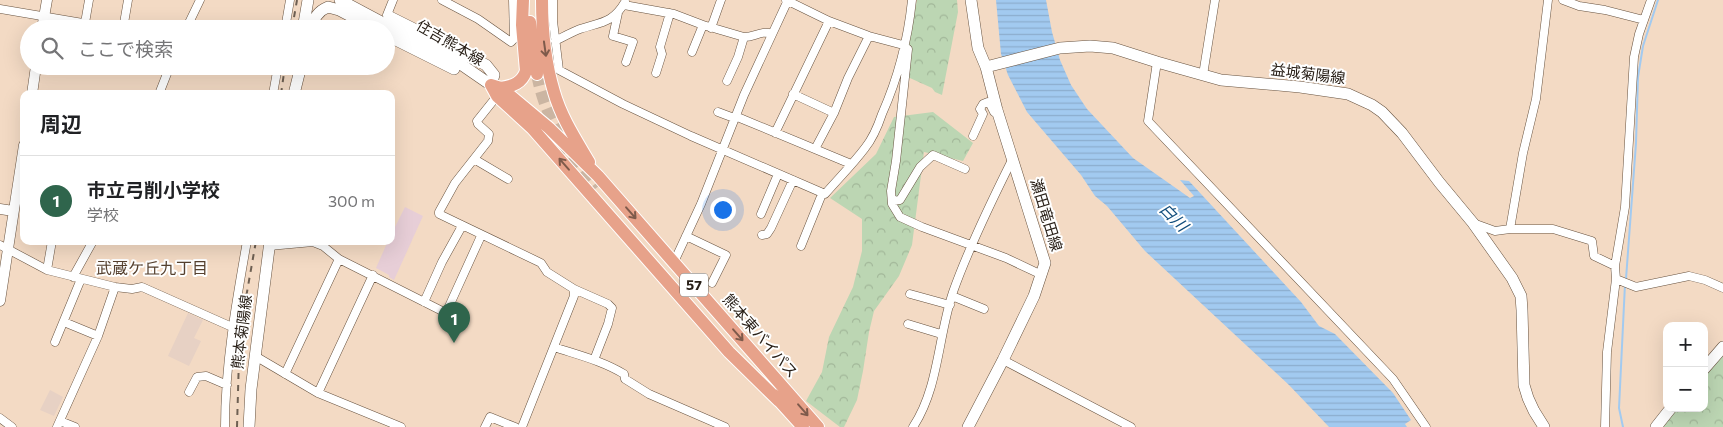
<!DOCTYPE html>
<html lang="ja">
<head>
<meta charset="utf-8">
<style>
	body { margin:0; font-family:Commissioner,"Noto Sans JP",sans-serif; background:#f2f2f2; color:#202124 }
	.controls { position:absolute; right:15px; bottom:15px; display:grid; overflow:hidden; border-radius:10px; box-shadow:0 5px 20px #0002 }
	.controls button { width:45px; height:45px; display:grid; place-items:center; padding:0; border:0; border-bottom:1px solid #e0e0e0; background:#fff; color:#202124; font:25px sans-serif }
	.you { position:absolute; left:722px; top:209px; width:18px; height:18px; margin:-12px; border:4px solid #fff; border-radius:50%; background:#1a73e8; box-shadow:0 0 0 8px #1a73e833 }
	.badge { display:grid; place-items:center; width:32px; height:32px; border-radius:50%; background:#2f654c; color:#fff; font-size:16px; font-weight:700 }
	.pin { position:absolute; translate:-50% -41px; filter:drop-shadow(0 1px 2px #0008) }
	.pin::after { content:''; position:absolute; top:26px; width:18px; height:15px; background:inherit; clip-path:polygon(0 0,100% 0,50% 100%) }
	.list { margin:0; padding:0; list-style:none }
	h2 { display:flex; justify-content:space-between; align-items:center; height:65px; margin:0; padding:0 20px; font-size:21px }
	h2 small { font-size:16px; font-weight:400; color:#757577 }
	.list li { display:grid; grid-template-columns:32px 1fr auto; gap:15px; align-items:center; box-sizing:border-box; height:90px; padding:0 20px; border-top:1px solid #e0e0e0 }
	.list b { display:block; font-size:19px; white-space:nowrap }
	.list p { margin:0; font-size:16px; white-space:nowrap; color:#757577 }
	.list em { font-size:16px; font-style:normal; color:#757577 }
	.icon { flex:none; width:28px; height:28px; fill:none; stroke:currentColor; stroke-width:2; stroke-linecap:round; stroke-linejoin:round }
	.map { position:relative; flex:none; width:1723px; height:427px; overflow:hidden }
	.search { position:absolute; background:#fff; box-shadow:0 5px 20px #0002; left:20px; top:20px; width:375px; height:55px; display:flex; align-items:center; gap:12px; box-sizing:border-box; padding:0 18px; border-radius:28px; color:#757577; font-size:19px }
	.panel { position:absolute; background:#fff; box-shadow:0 5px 20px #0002; left:20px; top:90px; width:375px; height:155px; border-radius:10px }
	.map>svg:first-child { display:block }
	.commercial { fill:#e7d1c4 }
	.industrial { fill:#e7ced7 }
	.forest { fill:url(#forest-crowns) }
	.water { fill:url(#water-rules) }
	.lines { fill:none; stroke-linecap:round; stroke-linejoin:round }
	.stream { stroke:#a2caf0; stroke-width:2 }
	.trunk-tunnel { stroke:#cbb5a2; stroke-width:12; stroke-dasharray:12 6; stroke-linecap:butt }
	.minor-casing { stroke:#67523f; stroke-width:9 }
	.tertiary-casing { stroke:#67523f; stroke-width:11 }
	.secondary-casing { stroke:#67523f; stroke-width:12 }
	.trunk-casing { stroke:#fff; stroke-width:14 }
	.minor { stroke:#fff; stroke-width:8 }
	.tertiary { stroke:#fff; stroke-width:10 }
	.secondary { stroke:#fff; stroke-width:11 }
	.trunk { stroke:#e7a28a; stroke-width:12 }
	.rail { stroke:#6e6053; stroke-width:2; stroke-dasharray:6 6; stroke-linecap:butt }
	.oneway { stroke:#7e5a4b }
	.labels { text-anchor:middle; stroke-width:4; stroke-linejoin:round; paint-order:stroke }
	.shield { fill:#fff; stroke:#69635d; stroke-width:1 }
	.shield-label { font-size:14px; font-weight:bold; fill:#292018 }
	.street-label { font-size:15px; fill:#292018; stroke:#fff }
	.water-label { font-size:16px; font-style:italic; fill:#124e7d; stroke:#fff }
	.neighbourhood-label { font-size:16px; fill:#56412f; stroke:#fff }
</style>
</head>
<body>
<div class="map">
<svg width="1723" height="427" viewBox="0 0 1723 427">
	<defs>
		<pattern id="forest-crowns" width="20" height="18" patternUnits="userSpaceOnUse" patternTransform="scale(1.25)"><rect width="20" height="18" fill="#bcd6b3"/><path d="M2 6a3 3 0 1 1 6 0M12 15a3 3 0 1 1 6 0" fill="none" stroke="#a2b799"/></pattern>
		<pattern id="water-rules" width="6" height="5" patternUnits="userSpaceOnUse" patternTransform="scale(1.25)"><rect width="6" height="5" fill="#a2caf0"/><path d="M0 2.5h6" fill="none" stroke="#8cadcd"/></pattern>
	</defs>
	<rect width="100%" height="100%" fill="#f3dac4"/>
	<path class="commercial" d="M 188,313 L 203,320 L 194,338 L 201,341 L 189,366 L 168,356 Z
		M 50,390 L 63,397 L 54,416 L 40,410 Z"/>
	<path class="industrial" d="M 405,207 L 423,216 L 394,280 L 389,277 L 389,275 L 376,268 L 388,241 L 391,241 L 391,235 Z"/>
	<path class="forest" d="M 917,0 L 957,0 L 958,12 L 942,95 L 935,92 L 932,88 L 901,74 Z
		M 933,112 L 973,143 L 963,161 L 924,152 L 912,245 L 899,276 L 874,311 L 869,332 L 863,371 L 857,400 L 844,427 L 840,427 L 806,401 L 822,372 L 829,337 L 853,287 L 862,251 L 862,219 L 830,198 L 876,154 L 894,117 Z
		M 1723,355 L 1723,427 L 1663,427 L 1678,408 L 1704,408 L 1704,376 Z"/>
	<path class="water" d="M 996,0 L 1046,0 L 1052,32 L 1060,60 L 1071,85 L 1087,109 L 1133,158 L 1190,198 L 1194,196 L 1180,180 L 1189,181 L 1301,302 L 1319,326 L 1335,334 L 1393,393 L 1411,420 L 1405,424 L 1407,427 L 1329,427 L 1289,385 L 1145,251 L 1107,206 L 1095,196 L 1081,175 L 1027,112 L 1008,75 L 1001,54 Z"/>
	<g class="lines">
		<path class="stream" d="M 1626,279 L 1636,143 L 1638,77 L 1643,46 L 1658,0
			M 1623,427 L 1619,408 L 1625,284"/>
		<path class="trunk-tunnel" d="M 537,74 C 545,117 569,155 595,189"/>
		<g class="minor-casing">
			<path id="minor" d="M 442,0 L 478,19 L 511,42 L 514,39 L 513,0
				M 553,0 L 553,21 L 559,70 L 623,104 L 691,136 L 825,194 C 838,179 853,164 865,148 C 873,138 878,126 882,114 C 898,78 908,39 912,0
				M 786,0 L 829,21 L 869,36 L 903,45 L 908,49 L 896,161 L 891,191 L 892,204 L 900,217 L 922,227 L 1006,258 L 1042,275
				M 1563,0 L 1579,6 L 1605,10 L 1644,20
				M 624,5 L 674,14 L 703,25 L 744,37 C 756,37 760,30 772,34
				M 0,9 L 118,29
				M 618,13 L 613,36 L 633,42 L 626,62
				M 387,15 L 393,0
				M 85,23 L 89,0
				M 711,28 L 721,0
				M 123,29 L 128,0
				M 186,29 L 200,0
				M 285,29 L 290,0
				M 555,41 C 563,37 572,32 580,29 C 601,22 613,23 625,2
				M 692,52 L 703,25
				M 1157,62 L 1148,121 L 1393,379 L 1426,427
				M 656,73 L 662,54 L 660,47 L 670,13
				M 1203,75 L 1215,0
				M 727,81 L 738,57 L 744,37
				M 159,94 L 170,66
				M 273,94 L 278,66
				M 793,94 L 834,113
				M 497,96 L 477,121 L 478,124 L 489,134 L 488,141 L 455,183 L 439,212 L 439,214 L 541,263 L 547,272 L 574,289 L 574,296 L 522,427
				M 718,112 L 734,118
				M 735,116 L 851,164
				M 775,133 L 829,21
				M 973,136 L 983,114 L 980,109 L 983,104 L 988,102 L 990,104 L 994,112
				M 815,149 L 834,113 L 848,78 L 869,36
				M 474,159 L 508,179
				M 892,201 L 900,200 L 920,167 L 933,155 L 965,169
				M 761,214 L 778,174
				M 1473,223 L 1495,231 L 1510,229 L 1553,229 L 1592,241 L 1594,256 L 1615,266
				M 1510,229 L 1523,153 L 1536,99 L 1548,0
				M 762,235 L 767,234 L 771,228 L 793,180
				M 686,236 L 726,255 L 712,283
				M 0,245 L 47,270 L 115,287 L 132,289 L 142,287 L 232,327
				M 269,246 L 313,242 L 323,246 L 339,259 L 446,313 L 481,236
				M 801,246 L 822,194
				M 674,262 L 701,204 L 744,95 L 788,0
				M 47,270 L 52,241
				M 73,277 L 93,241
				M 1616,279 L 1636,287 L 1689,276 L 1705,280 L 1723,288
				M 574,289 L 608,304 L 612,308 L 608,324 L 594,360
				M 910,294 L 950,305
				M 952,296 L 984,309
				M 424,302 L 442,262 L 462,226
				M 64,322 L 98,336
				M 908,324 L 941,334
				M 55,342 L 81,279
				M 554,347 C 578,355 603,361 624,374 L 625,379 L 649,394 L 725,427
				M 255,356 L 318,393 L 401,427
				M 1003,360 L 1131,427
				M 285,374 L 339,259
				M 189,392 L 197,377 L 206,376 L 227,385
				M 318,393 L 373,275
				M 0,418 L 12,427
				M 60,421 L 75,427
				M 57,427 L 98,336 L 115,287
				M 225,427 C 225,364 236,303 247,241
				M 485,427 L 490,417 L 515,427
				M 913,427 C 939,388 938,336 953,292 C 969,247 991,202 1012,160
				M 1605,427 L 1607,352 L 1616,279 L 1615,266 L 1625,207 L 1634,57 L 1639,34 L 1651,0"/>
		</g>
		<g class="tertiary-casing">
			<path id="tertiary" d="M 42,29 L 47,0
				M 32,94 L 36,66
				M 0,209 L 13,211
				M 0,301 L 24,145"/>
		</g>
		<g class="secondary-casing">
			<path id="secondary" d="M 340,0 L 462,65 L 491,85
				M 390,17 L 486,65 L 494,75 L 491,85
				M 303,29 L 308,0
				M 311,29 C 314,18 318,11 328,7 L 339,10 L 375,29
				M 386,35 L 454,69
				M 986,67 L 1060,48 L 1090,46 L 1113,48 L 1157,62 L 1221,80 L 1300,87 L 1348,94 L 1372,105 L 1382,112 L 1402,133 L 1439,182 L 1473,223 L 1512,278 L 1521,296 L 1522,310 L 1524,385 L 1528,398 L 1534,411 L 1544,427
				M 294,94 L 301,66
				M 1704,369 L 1723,347
				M 249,427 L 251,389 L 270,241
				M 968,427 L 1003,360 L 1034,296 L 1045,263 L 997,110 L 986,67 L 978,48 L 971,0
				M 1656,427 L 1671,408"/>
		</g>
		<g class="trunk-casing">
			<path id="trunk" d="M 542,0 C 542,31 545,62 554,92 C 561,117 576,140 589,162
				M 530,22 L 537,74
				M 491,85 L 501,88 L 549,128 L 598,176 L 818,427
				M 491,85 L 497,96 L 532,128 L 729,352 L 779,401
				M 501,88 C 513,86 522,83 526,71 L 522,25 L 523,0
				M 774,395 L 803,427"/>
		</g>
		<use href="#minor" class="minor"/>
		<use href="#tertiary" class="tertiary"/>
		<use href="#secondary" class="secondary"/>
		<use href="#trunk" class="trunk"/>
		<path class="rail" d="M 292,29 L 297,0
			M 281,94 L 285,66
			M 237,427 L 239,357 L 244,309 L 256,241"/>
	</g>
	<defs><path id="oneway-shaft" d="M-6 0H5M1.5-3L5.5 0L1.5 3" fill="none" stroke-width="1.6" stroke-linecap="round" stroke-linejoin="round" transform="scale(1.25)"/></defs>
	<g class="oneway">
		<use href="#oneway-shaft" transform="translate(545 49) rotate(82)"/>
		<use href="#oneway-shaft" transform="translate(564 164) rotate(-131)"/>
		<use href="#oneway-shaft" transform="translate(631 213) rotate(49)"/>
		<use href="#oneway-shaft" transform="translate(738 335) rotate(49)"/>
		<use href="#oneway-shaft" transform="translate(803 410) rotate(49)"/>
	</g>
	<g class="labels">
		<rect class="shield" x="680" y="273.5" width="28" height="23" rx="4"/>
		<g class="shield-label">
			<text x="694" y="290">57</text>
		</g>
		<g class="street-label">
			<text transform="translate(450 43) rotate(30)" y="5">住吉熊本線</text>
			<text transform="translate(1308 74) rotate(7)" y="5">益城菊陽線</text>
			<text transform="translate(1046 215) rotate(73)" y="5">瀬田竜田線</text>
			<text transform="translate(242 332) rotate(-83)" y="5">熊本菊陽線</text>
			<text transform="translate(760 336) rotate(49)" y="5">熊本東バイパス</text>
		</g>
		<g class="water-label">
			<text transform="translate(1174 217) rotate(45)" y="6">白川</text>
		</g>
		<g class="neighbourhood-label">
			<text x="152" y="274">武蔵ケ丘九丁目</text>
		</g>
	</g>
</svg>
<div class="controls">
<button>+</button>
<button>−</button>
</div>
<div class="you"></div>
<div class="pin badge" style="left:454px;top:343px">1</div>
<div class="search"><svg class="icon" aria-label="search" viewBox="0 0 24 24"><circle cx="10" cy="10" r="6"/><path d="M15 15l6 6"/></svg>ここで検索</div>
<section class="panel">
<h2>周辺<small></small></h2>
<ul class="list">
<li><span class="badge">1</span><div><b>市立弓削小学校</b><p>学校</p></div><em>300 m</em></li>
</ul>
</section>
</div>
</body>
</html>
